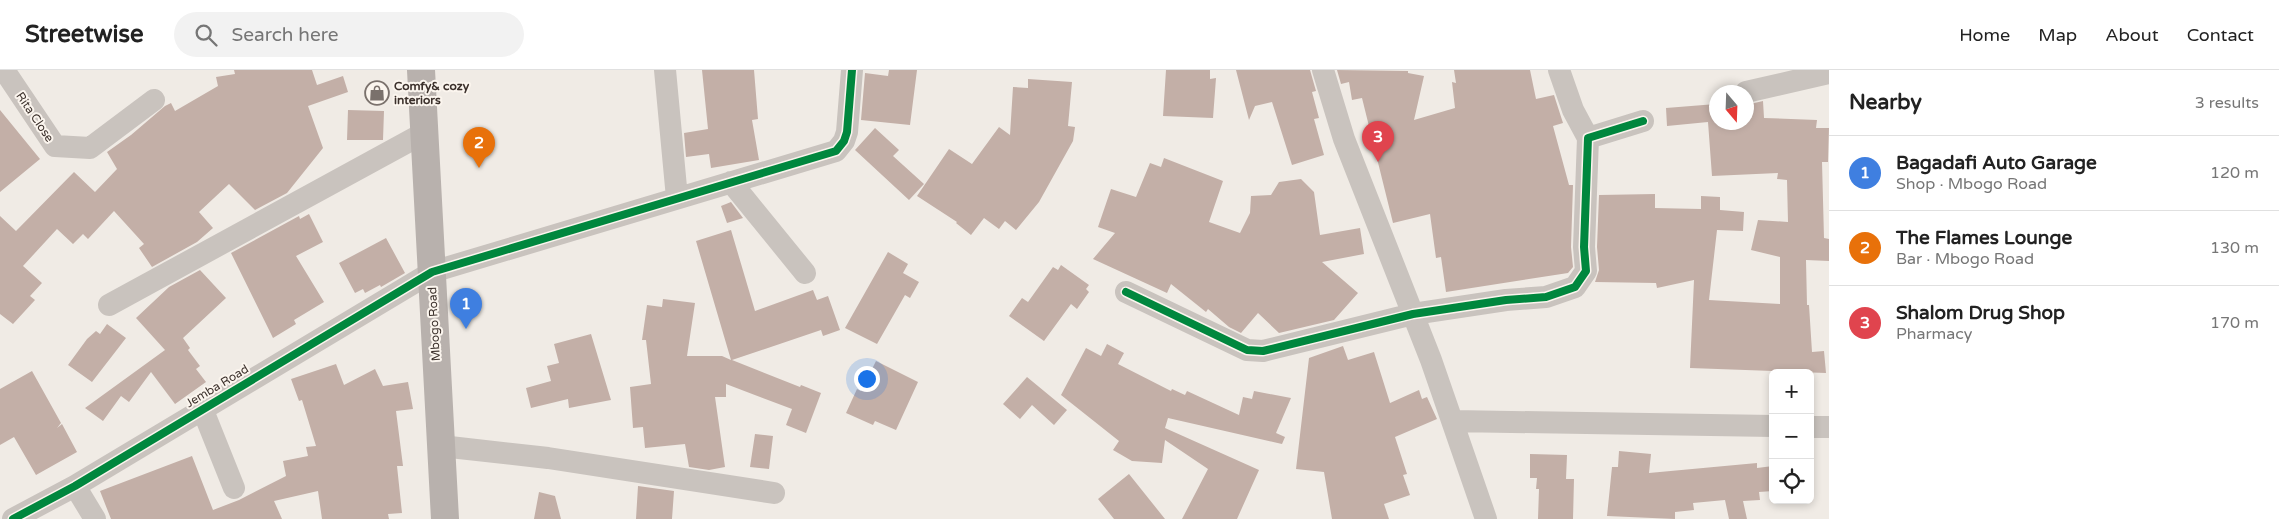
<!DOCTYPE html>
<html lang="en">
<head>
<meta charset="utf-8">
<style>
	body { margin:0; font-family:"Varela Round",sans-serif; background:#f2f2f2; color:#222 }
	.controls { position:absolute; right:15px; bottom:15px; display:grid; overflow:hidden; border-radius:8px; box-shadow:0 2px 8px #0003 }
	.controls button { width:45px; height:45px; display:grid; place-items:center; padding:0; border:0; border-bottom:1px solid #e0e0e0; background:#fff; color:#222; font:25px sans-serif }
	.compass { position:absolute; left:1709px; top:15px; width:45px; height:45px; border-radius:50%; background:#fff; box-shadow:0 2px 8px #0003; rotate:161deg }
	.you { position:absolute; left:866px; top:308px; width:18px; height:18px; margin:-12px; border:4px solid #fff; border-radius:50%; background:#1a73e8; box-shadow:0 0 0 8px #1a73e833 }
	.badge { display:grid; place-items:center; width:32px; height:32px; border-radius:50%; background:#7a716c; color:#fff; font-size:16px; font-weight:700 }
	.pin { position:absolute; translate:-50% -41px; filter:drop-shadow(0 1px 2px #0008) }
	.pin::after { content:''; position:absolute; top:26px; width:18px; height:15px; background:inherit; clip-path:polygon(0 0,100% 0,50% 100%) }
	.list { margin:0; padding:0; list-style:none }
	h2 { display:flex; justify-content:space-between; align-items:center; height:65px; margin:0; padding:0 20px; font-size:21px }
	h2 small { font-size:16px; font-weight:400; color:#767676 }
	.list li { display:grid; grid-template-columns:32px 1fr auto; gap:15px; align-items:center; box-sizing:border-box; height:75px; padding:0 20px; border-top:1px solid #e0e0e0 }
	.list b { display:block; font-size:19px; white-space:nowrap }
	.list p { margin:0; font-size:16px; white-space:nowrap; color:#767676 }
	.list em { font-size:16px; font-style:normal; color:#767676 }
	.icon { flex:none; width:28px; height:28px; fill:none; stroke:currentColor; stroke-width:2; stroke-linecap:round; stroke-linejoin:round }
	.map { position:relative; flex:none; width:1829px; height:449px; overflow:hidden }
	header { display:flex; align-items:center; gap:30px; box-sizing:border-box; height:70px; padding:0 25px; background:#fff; border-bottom:1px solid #e0e0e0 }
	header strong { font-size:24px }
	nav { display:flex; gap:28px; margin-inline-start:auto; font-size:18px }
	.search { width:350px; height:45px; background:#f2f2f2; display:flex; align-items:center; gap:12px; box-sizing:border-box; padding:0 18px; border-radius:28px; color:#767676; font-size:19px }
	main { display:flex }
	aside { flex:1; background:#fff }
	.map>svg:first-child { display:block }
	.building { fill:#c3afa7 }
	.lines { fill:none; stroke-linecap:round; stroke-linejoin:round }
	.minor { stroke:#c9c3be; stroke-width:22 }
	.major { stroke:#b8b1ad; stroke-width:28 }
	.cycleway-casing { stroke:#fbf5ee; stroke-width:11 }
	.cycleway { stroke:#00873e; stroke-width:8 }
	.labels { text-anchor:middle; stroke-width:4; stroke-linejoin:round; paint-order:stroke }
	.poi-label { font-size:12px; font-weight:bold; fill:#3b302b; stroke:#fbf5ee; text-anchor:start }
	.street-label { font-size:12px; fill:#3b302b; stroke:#fbf5ee }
</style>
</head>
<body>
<header>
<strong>Streetwise</strong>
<div class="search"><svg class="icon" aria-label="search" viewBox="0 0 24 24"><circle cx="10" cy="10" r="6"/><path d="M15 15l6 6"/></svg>Search here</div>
<nav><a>Home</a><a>Map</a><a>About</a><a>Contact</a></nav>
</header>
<main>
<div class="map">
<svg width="1829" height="449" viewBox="0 0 1829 449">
	<rect width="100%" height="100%" fill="#f0ebe5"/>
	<path class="building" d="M 234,0 L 312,0 L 317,15 L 343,6 L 348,22 L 308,36 L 323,78 L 287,123 L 255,140 L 229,114 L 199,142 L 213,158 L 197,172 L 152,197 L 139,178 L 144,174 L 114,141 L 88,169 L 83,164 L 73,174 L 57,159 L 23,196 L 42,213 L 30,226 L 35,230 L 13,254 L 0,244 L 0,146 L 16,161 L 74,102 L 95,122 L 117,99 L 107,82 L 131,65 L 165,36 L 171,33 L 175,41 L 218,16 L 216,7 L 235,4 Z
		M 702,0 L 754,0 L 758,49 L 752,50 L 759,90 L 711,98 L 709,84 L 686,87 L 684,63 L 708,59 Z
		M 889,0 L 917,0 L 910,55 L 861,50 L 865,3 L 888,6 Z
		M 1166,0 L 1210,0 L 1210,9 L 1216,8 L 1213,48 L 1163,46 Z
		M 1236,0 L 1310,0 L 1316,21 L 1312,22 L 1319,48 L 1314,49 L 1324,85 L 1292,95 L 1272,32 L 1255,36 L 1249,50 Z
		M 1337,0 L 1408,1 L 1408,3 L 1424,6 L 1414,50 L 1455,38 L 1452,12 L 1456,13 L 1454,0 L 1530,0 L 1536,29 L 1554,25 L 1563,53 L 1553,56 L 1569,115 L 1573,115 L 1571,177 L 1573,197 L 1568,203 L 1446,222 L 1441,187 L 1436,188 L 1430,144 L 1393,153 L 1362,28 L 1352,30 L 1349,12 L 1341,14 Z
		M 1028,9 L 1072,12 L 1068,56 L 1075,57 L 1073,71 L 1039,132 L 1016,160 L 1005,151 L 999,159 L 984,148 L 971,165 L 956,153 L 957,152 L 917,126 L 949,79 L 972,94 L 999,57 L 1010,65 L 1013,17 L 1028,18 Z
		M 1763,31 L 1764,48 L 1817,50 L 1816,58 L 1829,58 L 1828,92 L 1822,92 L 1824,168 L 1829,169 L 1829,191 L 1806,190 L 1807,235 L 1809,235 L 1812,282 L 1824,281 L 1826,303 L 1690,298 L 1694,210 L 1657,218 L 1656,213 L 1595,212 L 1599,200 L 1597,177 L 1599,125 L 1655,124 L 1655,138 L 1701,139 L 1701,126 L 1720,127 L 1720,140 L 1744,142 L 1743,161 L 1717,160 L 1709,230 L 1780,234 L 1780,187 L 1751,180 L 1758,150 L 1788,152 L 1787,110 L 1777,109 L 1778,103 L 1712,106 L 1708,52 L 1667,56 L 1666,38 L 1716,34 L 1716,52 L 1746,52 L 1746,35 Z
		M 0,40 L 40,89 L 0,122 Z
		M 348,40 L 384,41 L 383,70 L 347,70 Z
		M 875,58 L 899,80 L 893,86 L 924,114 L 909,130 L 855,80 Z
		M 1164,88 L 1223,111 L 1209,152 L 1240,163 L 1250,143 L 1251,126 L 1271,125 L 1279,112 L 1301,109 L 1314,122 L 1320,165 L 1360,158 L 1364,184 L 1322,192 L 1358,223 L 1334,250 L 1279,263 L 1258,243 L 1241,263 L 1229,257 L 1208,239 L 1206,242 L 1171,214 L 1167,223 L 1093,189 L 1115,163 L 1098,157 L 1111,119 L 1136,127 L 1150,93 L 1161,97 Z
		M 731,132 L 743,148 L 727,153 L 721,136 Z
		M 309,144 L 323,172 L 296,186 L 324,232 L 294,250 L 296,254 L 273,268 L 231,183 L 299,146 L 300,149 Z
		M 731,160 L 755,241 L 813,220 L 817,230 L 828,226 L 840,260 L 823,266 L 821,260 L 732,290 L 800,317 L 801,315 L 821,323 L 806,363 L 786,355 L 792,339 L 726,314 L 726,327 L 715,327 L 725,397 L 709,400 L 689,397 L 685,374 L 645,378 L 643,357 L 633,358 L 630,317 L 651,314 L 646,270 L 642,270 L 647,235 L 662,237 L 663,229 L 695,233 L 687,286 L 722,286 L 731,290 L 696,171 Z
		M 386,168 L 405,203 L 381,217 L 380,215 L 365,223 L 363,219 L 355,223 L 339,193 Z
		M 888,182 L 908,194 L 903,203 L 919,212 L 910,228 L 905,225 L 877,274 L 845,258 Z
		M 1061,195 L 1089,215 L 1086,219 L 1089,222 L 1077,239 L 1071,234 L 1044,271 L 1009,246 L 1022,228 L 1028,232 L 1053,197 L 1058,200 Z
		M 200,200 L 226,228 L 183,268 L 190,278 L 188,280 L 200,296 L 196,299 L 206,312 L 175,334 L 151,302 L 129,332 L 121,326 L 103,351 L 85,338 L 165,280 L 136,248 L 169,217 Z
		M 107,254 L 126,268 L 92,312 L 68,295 L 87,269 L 96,261 L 100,264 Z
		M 591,264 L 611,330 L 569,338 L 568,329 L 531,338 L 526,318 L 551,311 L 547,296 L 559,293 L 554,274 Z
		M 1107,274 L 1124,283 L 1118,294 L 1171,321 L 1172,319 L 1185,325 L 1187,321 L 1239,345 L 1243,327 L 1252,329 L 1254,321 L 1291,328 L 1276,363 L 1285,367 L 1282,374 L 1168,348 L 1165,358 L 1259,400 L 1237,449 L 1182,449 L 1208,399 L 1165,370 L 1162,393 L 1132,391 L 1113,380 L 1119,371 L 1061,325 L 1086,278 L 1101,286 Z
		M 1343,276 L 1348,290 L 1374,282 L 1390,333 L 1419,320 L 1422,329 L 1427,327 L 1437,349 L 1395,367 L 1407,404 L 1403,405 L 1410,425 L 1384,434 L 1389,449 L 1332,449 L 1324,402 L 1296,399 L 1309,288 Z
		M 876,291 L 918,312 L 896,360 L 875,351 L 873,355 L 846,343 L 857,319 L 861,321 Z
		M 336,294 L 344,315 L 375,299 L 383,316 L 408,312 L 413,339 L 396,341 L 403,396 L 397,396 L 402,443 L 388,444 L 389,449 L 322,449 L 318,421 L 274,431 L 282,449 L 111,449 L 100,421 L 192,386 L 213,440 L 239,430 L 286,406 L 283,391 L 308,386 L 306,377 L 316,376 L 302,330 L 299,331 L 291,309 Z
		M 32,301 L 61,353 L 57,358 L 62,354 L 77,382 L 36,405 L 14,367 L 0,375 L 0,319 Z
		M 1027,307 L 1067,340 L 1054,355 L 1032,335 L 1020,349 L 1003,334 Z
		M 755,364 L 773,366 L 769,399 L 750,397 Z
		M 1619,381 L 1651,384 L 1649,403 L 1757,393 L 1757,398 L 1773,396 L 1773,421 L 1759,422 L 1760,430 L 1743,431 L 1747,449 L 1729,449 L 1725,430 L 1693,433 L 1694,440 L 1675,442 L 1675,449 L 1607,446 L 1612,397 L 1618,397 Z
		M 1530,384 L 1567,385 L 1566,409 L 1574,409 L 1573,449 L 1538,449 L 1539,419 L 1536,419 L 1537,408 L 1530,408 Z
		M 1129,404 L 1165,449 L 1114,449 L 1098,429 Z
		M 638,416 L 674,421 L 672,449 L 636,449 Z
		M 539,422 L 555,426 L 561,449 L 534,449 Z"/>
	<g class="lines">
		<path class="minor" d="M 4,0 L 55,76 L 90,78 L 154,30
			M 665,0 L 677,128
			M 1323,0 L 1344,69 L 1431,290 L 1486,449
			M 1559,0 L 1573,40 L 1588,68
			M 1746,22 L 1829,3
			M 731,112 L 805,203
			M 1126,222 L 1247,280 L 1263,281 L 1413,244 L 1506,230 L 1546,227 L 1575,217 L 1586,201 L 1584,177 L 1588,68 L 1643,51
			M 109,235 L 424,63
			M 202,338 L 234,418
			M 1453,351 L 1773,356
			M 1810,357 L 1829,357
			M 441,376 L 548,388 L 774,423
			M 75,416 L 95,449
			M 13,449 L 75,416 L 432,202 L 836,81 L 844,71 L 847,62 L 852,0"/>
		<path class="major" d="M 421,0 L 445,449"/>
		<g class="cycleway-casing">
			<path id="cycleway" d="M 1126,222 L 1247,280 L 1263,281 L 1413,244 L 1506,230 L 1546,227 L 1575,217 L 1586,201 L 1584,177 L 1588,68 L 1643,51
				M 13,449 L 75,416 L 432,202 L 836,81 L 844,71 L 847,62 L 852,0"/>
		</g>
		<use href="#cycleway" class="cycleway"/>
	</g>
	<defs>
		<g id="shop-ring" transform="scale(1.25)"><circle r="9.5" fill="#fbf5ee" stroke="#7a716c" stroke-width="1.5"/><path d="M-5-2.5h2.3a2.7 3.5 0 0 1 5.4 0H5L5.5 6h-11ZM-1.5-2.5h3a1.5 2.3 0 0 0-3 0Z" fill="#7a716c"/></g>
	</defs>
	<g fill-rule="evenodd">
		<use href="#shop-ring" x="377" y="23"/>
	</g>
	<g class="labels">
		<g class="poi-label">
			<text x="394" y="20">Comfy&amp; cozy<tspan x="394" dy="14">interiors</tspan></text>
		</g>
		<g class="street-label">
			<text transform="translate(35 47) rotate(56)" y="4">Rita Close</text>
			<text transform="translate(434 254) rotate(-93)" y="4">Mbogo Road</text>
			<text transform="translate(217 316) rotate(-31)" y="4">Jemba Road</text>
		</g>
	</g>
</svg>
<div class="controls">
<button>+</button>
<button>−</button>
<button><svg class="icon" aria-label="locate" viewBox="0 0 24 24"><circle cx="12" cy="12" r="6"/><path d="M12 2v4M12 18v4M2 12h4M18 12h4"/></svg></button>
</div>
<svg class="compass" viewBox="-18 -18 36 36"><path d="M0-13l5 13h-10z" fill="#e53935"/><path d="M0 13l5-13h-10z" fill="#767676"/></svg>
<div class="you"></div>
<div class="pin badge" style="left:466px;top:259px;background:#3f7fe0">1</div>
<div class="pin badge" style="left:479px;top:98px;background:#e8710a">2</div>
<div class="pin badge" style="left:1378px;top:92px;background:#e0444e">3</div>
</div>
<aside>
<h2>Nearby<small>3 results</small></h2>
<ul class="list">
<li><span class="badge" style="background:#3f7fe0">1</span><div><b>Bagadafi Auto Garage</b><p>Shop · Mbogo Road</p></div><em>120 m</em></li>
<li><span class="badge" style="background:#e8710a">2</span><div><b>The Flames Lounge</b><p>Bar · Mbogo Road</p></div><em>130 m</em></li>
<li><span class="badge" style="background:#e0444e">3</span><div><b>Shalom Drug Shop</b><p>Pharmacy</p></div><em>170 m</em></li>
</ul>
</aside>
</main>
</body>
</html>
